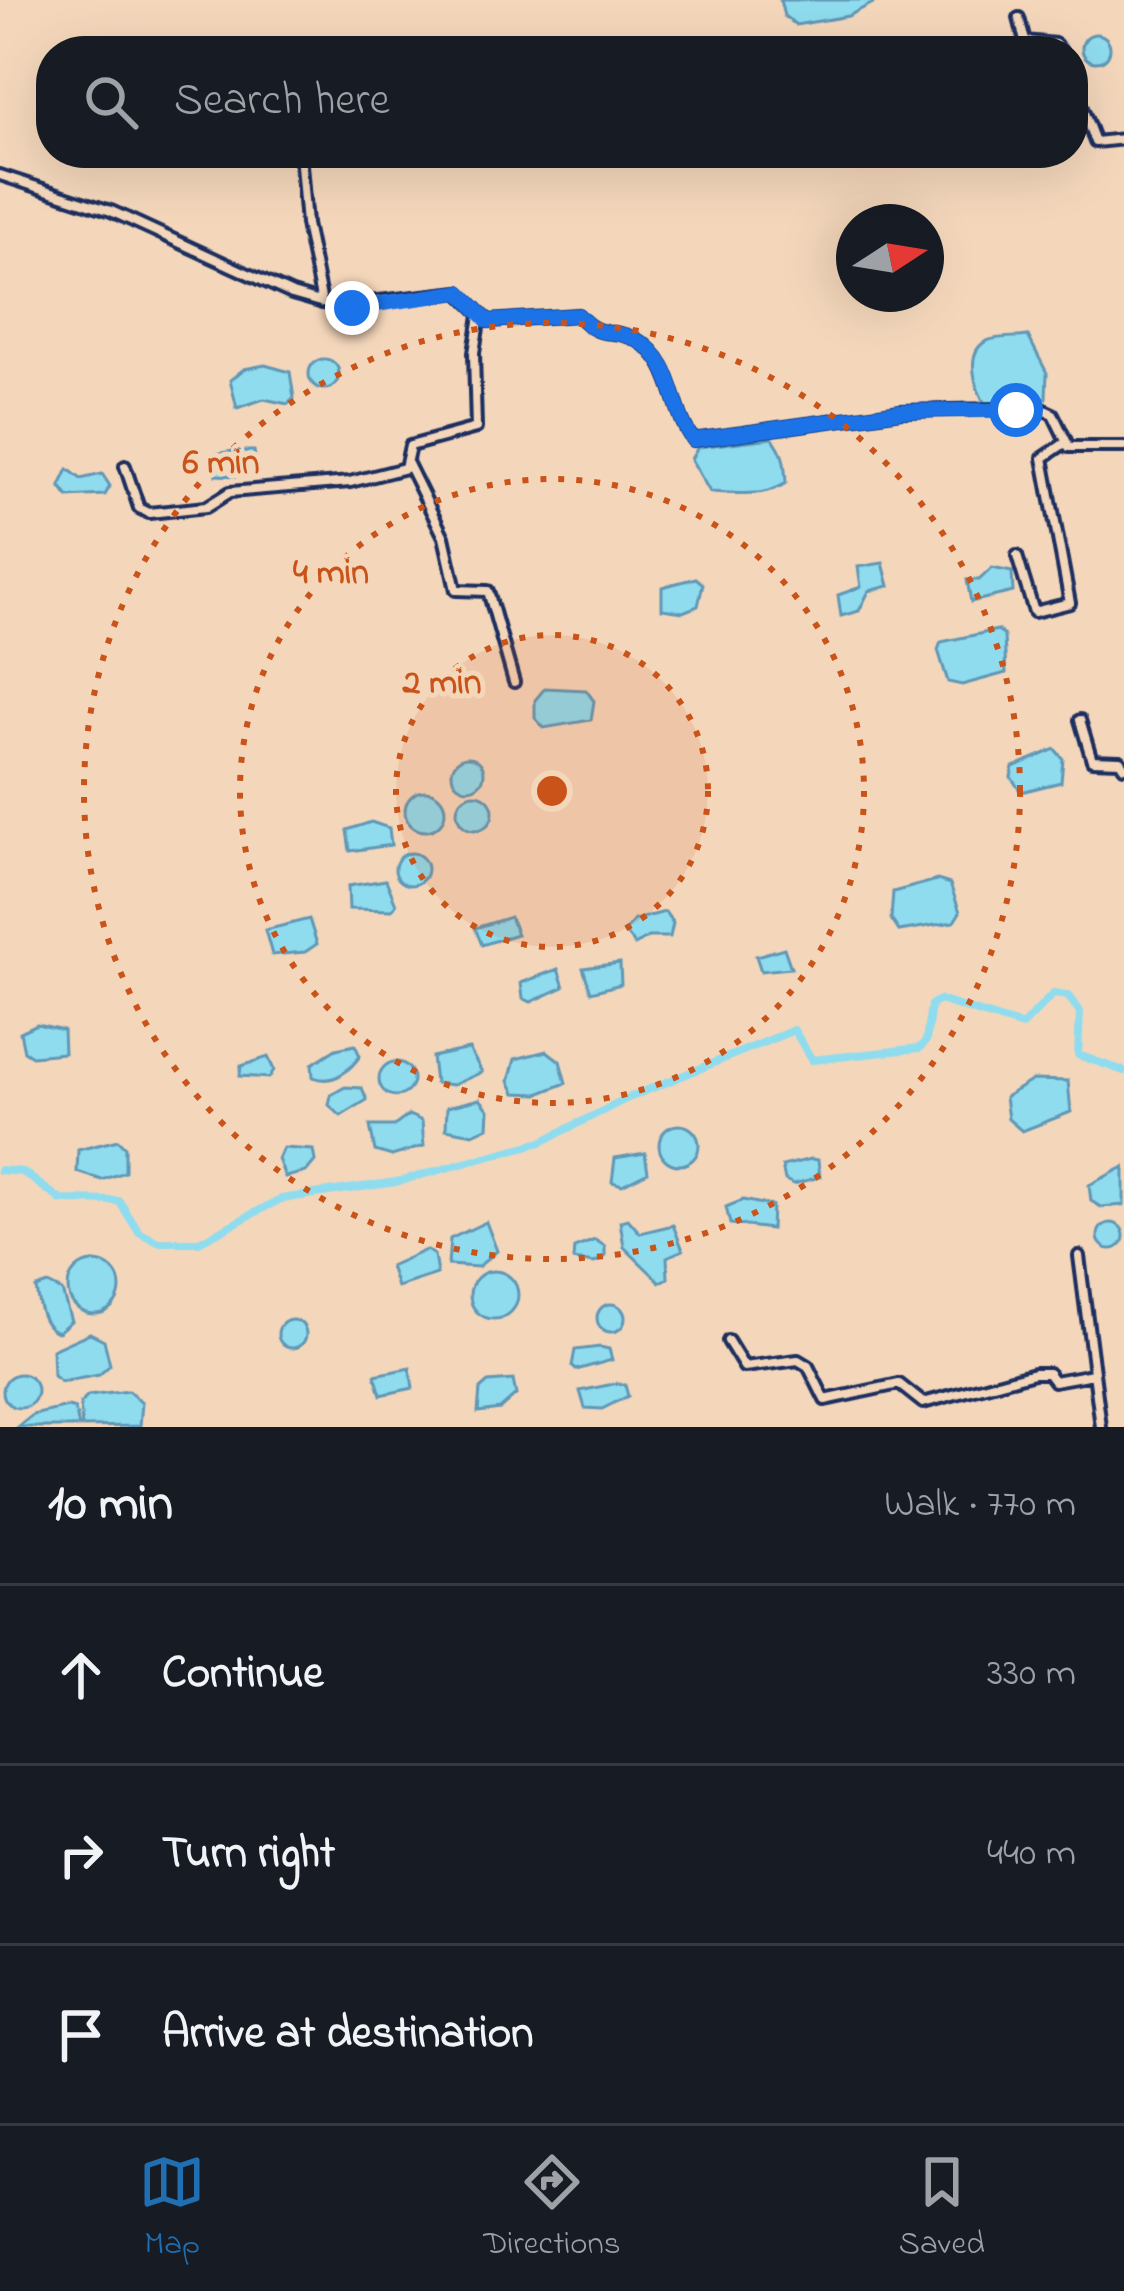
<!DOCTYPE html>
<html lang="en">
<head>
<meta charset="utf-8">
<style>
	body { margin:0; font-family:"Indie Flower",sans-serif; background:#20242c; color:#f1f3f6 }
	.compass { position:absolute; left:836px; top:204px; width:108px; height:108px; border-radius:50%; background:#171b24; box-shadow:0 12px 48px #0002; rotate:78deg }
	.stop { position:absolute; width:36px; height:36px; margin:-27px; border:9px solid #1a73e8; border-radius:50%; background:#fff }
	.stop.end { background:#1a73e8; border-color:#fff; box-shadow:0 3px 12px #0008 }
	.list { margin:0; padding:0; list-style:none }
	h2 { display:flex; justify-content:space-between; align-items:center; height:156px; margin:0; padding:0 48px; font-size:51px }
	h2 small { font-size:39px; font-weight:400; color:#9ea1a6 }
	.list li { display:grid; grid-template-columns:78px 1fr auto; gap:36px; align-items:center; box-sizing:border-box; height:180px; padding:0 48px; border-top:3px solid #363941 }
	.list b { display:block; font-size:45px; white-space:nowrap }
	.list em { font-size:39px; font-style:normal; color:#9ea1a6 }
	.icon { flex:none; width:66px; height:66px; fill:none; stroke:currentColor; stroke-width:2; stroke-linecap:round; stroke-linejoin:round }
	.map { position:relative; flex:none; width:1124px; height:1427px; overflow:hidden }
	.search { position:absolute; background:#171b24; box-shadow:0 12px 48px #0002; left:36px; right:36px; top:36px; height:132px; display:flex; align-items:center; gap:30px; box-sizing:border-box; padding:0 42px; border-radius:48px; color:#9ea1a6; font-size:45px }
	.sheet { height:696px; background:#171b24 }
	nav { display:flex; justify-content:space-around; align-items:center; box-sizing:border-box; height:168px; border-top:3px solid #363941; background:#171b24; font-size:33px; color:#9ea1a6 }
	nav a { display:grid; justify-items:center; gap:6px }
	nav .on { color:#1f6fb2 }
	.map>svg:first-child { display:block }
	.water { fill:#8fdcef; stroke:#6197b5; stroke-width:3 }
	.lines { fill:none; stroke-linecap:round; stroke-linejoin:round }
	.canal { stroke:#8fdcef; stroke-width:8 }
	.street-casing { stroke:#1b2f5e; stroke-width:16 }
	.street { stroke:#f4d7bb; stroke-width:8 }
	.route { stroke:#1a73e8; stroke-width:15 }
	.ring { fill:none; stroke:#c95318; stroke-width:6; stroke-dasharray:6 12 }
	.centre { fill:#c95318; stroke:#f4d7bb; stroke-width:6 }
	.ring-label { font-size:36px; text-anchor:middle; font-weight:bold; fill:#c95318; stroke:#f4d7bb; stroke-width:10; stroke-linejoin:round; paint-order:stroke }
</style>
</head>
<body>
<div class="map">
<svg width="1124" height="1427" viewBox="0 0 1124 1427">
	<rect width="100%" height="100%" fill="#f4d7bb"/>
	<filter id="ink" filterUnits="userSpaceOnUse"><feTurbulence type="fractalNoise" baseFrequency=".00833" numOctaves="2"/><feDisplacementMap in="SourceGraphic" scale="24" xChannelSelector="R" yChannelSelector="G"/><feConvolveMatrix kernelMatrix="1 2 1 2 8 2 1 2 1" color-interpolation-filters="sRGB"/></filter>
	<g filter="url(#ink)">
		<path class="water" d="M 780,0 L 879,0 L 848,16 L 796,25 L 784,16 Z
			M1082 48a14 14 0 1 1 28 0a14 14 0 1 1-28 0Z
			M 1028,336 L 1047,373 L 1046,398 L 986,405 C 975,390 964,351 987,341 C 998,336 1015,338 1028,336 Z
			M309 374a15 15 0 1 1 30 0a15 15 0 1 1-30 0Z
			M 265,365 L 290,372 L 294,398 L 288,404 L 264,399 L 237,408 L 230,380 L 244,369 Z
			M 772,438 C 784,451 785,465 786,483 C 765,498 735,493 710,492 L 691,459 L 698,447 Z
			M 233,451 L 254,451 L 255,457 L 239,476 L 216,475 L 215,454 Z
			M 68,469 L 81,479 L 102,474 L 110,486 L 105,495 L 68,497 L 60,486 Z
			M 883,563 L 889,586 L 869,591 L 859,611 L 841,616 L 838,595 L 861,587 L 858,567 Z
			M 992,568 L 1012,572 L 1013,592 L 971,602 L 967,580 L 979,580 Z
			M 696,578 L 703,584 L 698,606 L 683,612 L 662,609 L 662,587 Z
			M 998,630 L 1004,636 L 1006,673 L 962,685 L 948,682 L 938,650 L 941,642 Z
			M 545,688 L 586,690 L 594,701 L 591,720 L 544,728 L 535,718 L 535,700 Z
			M 1055,749 L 1063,759 L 1061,782 L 1021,792 L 1011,777 L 1013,767 Z
			M452 773a16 16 0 1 1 32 0a16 16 0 1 1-32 0Z
			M405 811a20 20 0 1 1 40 0a20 20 0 1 1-40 0Z
			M457 812a18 18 0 1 1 36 0a18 18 0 1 1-36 0Z
			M 371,822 L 389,828 L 391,845 L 350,851 L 347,830 Z
			M395 869a16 16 0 1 1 32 0a16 16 0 1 1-32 0Z
			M 386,880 L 396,904 L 392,910 L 349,909 L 348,886 Z
			M 937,880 L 950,884 L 960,912 L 954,922 L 899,931 L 891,919 L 893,892 Z
			M 665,912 L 673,923 L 670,937 L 648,937 L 635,945 L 624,932 L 634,920 Z
			M 510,917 L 517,934 L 482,945 L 475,928 Z
			M 309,919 L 317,944 L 305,952 L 272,955 L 265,930 Z
			M 784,948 L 791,968 L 761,971 L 756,956 Z
			M 620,963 L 621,984 L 591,992 L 583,968 Z
			M 558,969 L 564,987 L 531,1002 L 523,998 L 521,983 Z
			M 37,1024 L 63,1030 L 64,1053 L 32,1056 L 24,1051 L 20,1032 Z
			M 355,1045 L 360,1056 C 349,1071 333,1085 313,1077 L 312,1064 L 336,1049 Z
			M 469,1049 L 482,1072 L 453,1085 L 435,1083 L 432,1057 Z
			M 547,1051 L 560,1061 L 566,1083 L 538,1094 L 515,1093 L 509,1081 L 515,1059 Z
			M 268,1057 L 274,1070 L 269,1078 L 240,1076 L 241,1066 Z
			M379 1079a17 17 0 1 1 34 0a17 17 0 1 1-34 0Z
			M 1033,1080 L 1068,1081 L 1071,1112 L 1022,1131 L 1008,1119 L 1005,1097 Z
			M 345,1087 L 362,1088 L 367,1100 L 341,1116 L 329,1105 L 331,1095 Z
			M 480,1099 L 489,1110 L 488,1127 L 473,1134 L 446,1129 L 447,1107 Z
			M 409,1115 L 422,1121 L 424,1146 L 392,1156 L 375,1151 L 370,1126 L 394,1126 Z
			M659 1145a20 20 0 1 1 40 0a20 20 0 1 1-40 0Z
			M 118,1140 L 125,1147 L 125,1172 L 102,1180 L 77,1172 L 78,1150 Z
			M 283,1148 L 313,1150 L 315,1161 L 306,1172 L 285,1177 L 278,1159 Z
			M 645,1153 L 648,1172 L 622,1185 L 612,1182 L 615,1158 Z
			M 811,1159 L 818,1160 L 820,1177 L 794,1184 L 785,1180 L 782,1166 Z
			M 1124,1167 L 1124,1205 L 1101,1207 L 1091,1201 L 1089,1185 Z
			M 743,1200 L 772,1206 L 771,1229 L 730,1224 L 726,1207 Z
			M 628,1219 L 640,1233 L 673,1225 L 683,1250 L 667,1257 L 668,1278 L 660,1282 L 624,1247 L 620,1221 Z
			M 486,1222 L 497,1251 L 478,1267 L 448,1265 L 450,1239 Z
			M1098 1236a13 13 0 1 1 26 0a13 13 0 1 1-26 0Z
			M 595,1240 L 605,1246 L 605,1257 L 594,1263 L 573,1260 L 574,1248 Z
			M 426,1250 L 434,1255 L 437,1274 L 397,1287 L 390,1266 Z
			M68 1288a26 26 0 1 1 52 0a26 26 0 1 1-52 0Z
			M470 1295a24 24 0 1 1 48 0a24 24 0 1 1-48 0Z
			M 48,1284 L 62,1291 L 71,1321 L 58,1332 C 42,1328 38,1303 36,1288 Z
			M597 1318a14 14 0 1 1 28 0a14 14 0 1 1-28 0Z
			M278 1334a14 14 0 1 1 28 0a14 14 0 1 1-28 0Z
			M 90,1333 L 104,1340 L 110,1365 L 99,1375 L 61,1382 L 53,1376 L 52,1350 Z
			M 600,1347 L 609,1349 L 612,1360 L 576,1370 L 572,1366 L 575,1350 Z
			M 410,1368 L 413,1388 L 381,1395 L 375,1375 Z
			M3 1391a17 17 0 1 1 34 0a17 17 0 1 1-34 0Z
			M 513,1380 L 516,1395 L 500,1409 L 478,1412 L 480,1389 L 488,1382 Z
			M 618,1383 L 625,1385 L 628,1396 L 602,1409 L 585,1408 L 580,1391 Z
			M 128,1391 L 142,1403 L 140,1426 L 82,1427 L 80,1404 L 88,1396 Z
			M 68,1407 L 75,1409 L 79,1427 L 18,1427 L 33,1415 Z"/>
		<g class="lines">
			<path class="canal" d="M 0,1170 L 23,1172 L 61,1200 L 119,1201 L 139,1232 L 158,1242 L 199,1242 L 281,1199 L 396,1182 L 541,1142 L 628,1098 L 794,1030 L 812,1060 L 920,1048 L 926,1041 L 931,1005 L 939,1000 L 1022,1026 L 1053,994 L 1068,996 L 1080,1012 L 1078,1055 L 1124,1071"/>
			<g class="street-casing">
				<path id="street" d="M 1019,18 L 1025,41 L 1055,44 L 1061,51
					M 1073,84 L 1095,142 L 1124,139
					M 300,153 L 306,224 L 322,303
					M 0,175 L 111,211 L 292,294 L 334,306 L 459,292 L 488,321 L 578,315 C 602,342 611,326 637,340 C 676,362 670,409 693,440 L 901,411 L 1040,408 L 1053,414 L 1069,447 L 1124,447
					M 408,464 L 444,537 L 456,590 L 488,591 L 514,682
					M 125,466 L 139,508 L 149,513 L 206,507 L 230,492 L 350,482 L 405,468 L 410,446 L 476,428 L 474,353 L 480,315
					M 1017,556 L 1034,612 L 1070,603 L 1043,458 L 1065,443
					M 1080,720 L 1092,760 L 1120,761 L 1124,767
					M 1079,1256 L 1101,1427
					M 728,1341 L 744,1367 L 798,1360 L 808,1366 L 825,1400 L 899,1384 L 923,1403 L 1034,1373 L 1048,1373 L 1054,1381 L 1093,1374"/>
			</g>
			<use href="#street" class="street"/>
		</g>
	</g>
	<g class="lines" filter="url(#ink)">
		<path class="route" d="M 352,308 L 460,292 L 488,321 L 578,315 C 602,342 611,326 637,340 C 676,361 670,409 693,440 L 901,411 L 1016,410"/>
	</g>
	<circle cx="552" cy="791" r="156" fill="#c95318" fill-opacity=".12"/>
	<g class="ring">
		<circle cx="552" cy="791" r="156"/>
		<circle cx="552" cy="791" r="312"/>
		<circle cx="552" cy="791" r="468"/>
	</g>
	<circle cx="552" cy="791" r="18" class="centre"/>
	<g class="ring-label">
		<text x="221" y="473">6 min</text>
		<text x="331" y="583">4 min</text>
		<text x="442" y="693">2 min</text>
	</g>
</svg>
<svg class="compass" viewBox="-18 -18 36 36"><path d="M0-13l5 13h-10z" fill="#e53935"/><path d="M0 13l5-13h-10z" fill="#9ea1a6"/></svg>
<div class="stop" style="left:1016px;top:410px"></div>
<div class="stop end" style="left:352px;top:308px"></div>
<div class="search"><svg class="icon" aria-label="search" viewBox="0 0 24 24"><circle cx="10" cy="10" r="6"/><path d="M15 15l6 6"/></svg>Search here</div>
</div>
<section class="sheet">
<h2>10 min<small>Walk · 770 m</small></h2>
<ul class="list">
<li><svg class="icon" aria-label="ahead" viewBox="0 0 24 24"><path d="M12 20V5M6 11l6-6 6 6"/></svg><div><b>Continue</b></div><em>330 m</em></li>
<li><svg class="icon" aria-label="right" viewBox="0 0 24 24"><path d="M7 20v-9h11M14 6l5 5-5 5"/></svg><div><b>Turn right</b></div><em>440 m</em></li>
<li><svg class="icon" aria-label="arrive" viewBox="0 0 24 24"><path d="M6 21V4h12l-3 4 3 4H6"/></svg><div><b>Arrive at destination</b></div></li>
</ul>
</section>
<nav>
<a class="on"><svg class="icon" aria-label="map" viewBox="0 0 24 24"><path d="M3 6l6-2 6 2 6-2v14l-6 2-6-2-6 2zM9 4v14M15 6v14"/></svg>Map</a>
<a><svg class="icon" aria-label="directions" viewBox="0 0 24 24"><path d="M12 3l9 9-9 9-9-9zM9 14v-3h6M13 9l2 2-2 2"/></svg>Directions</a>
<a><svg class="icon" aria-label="saved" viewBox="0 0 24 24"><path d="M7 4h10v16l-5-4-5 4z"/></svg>Saved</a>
</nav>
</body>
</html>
